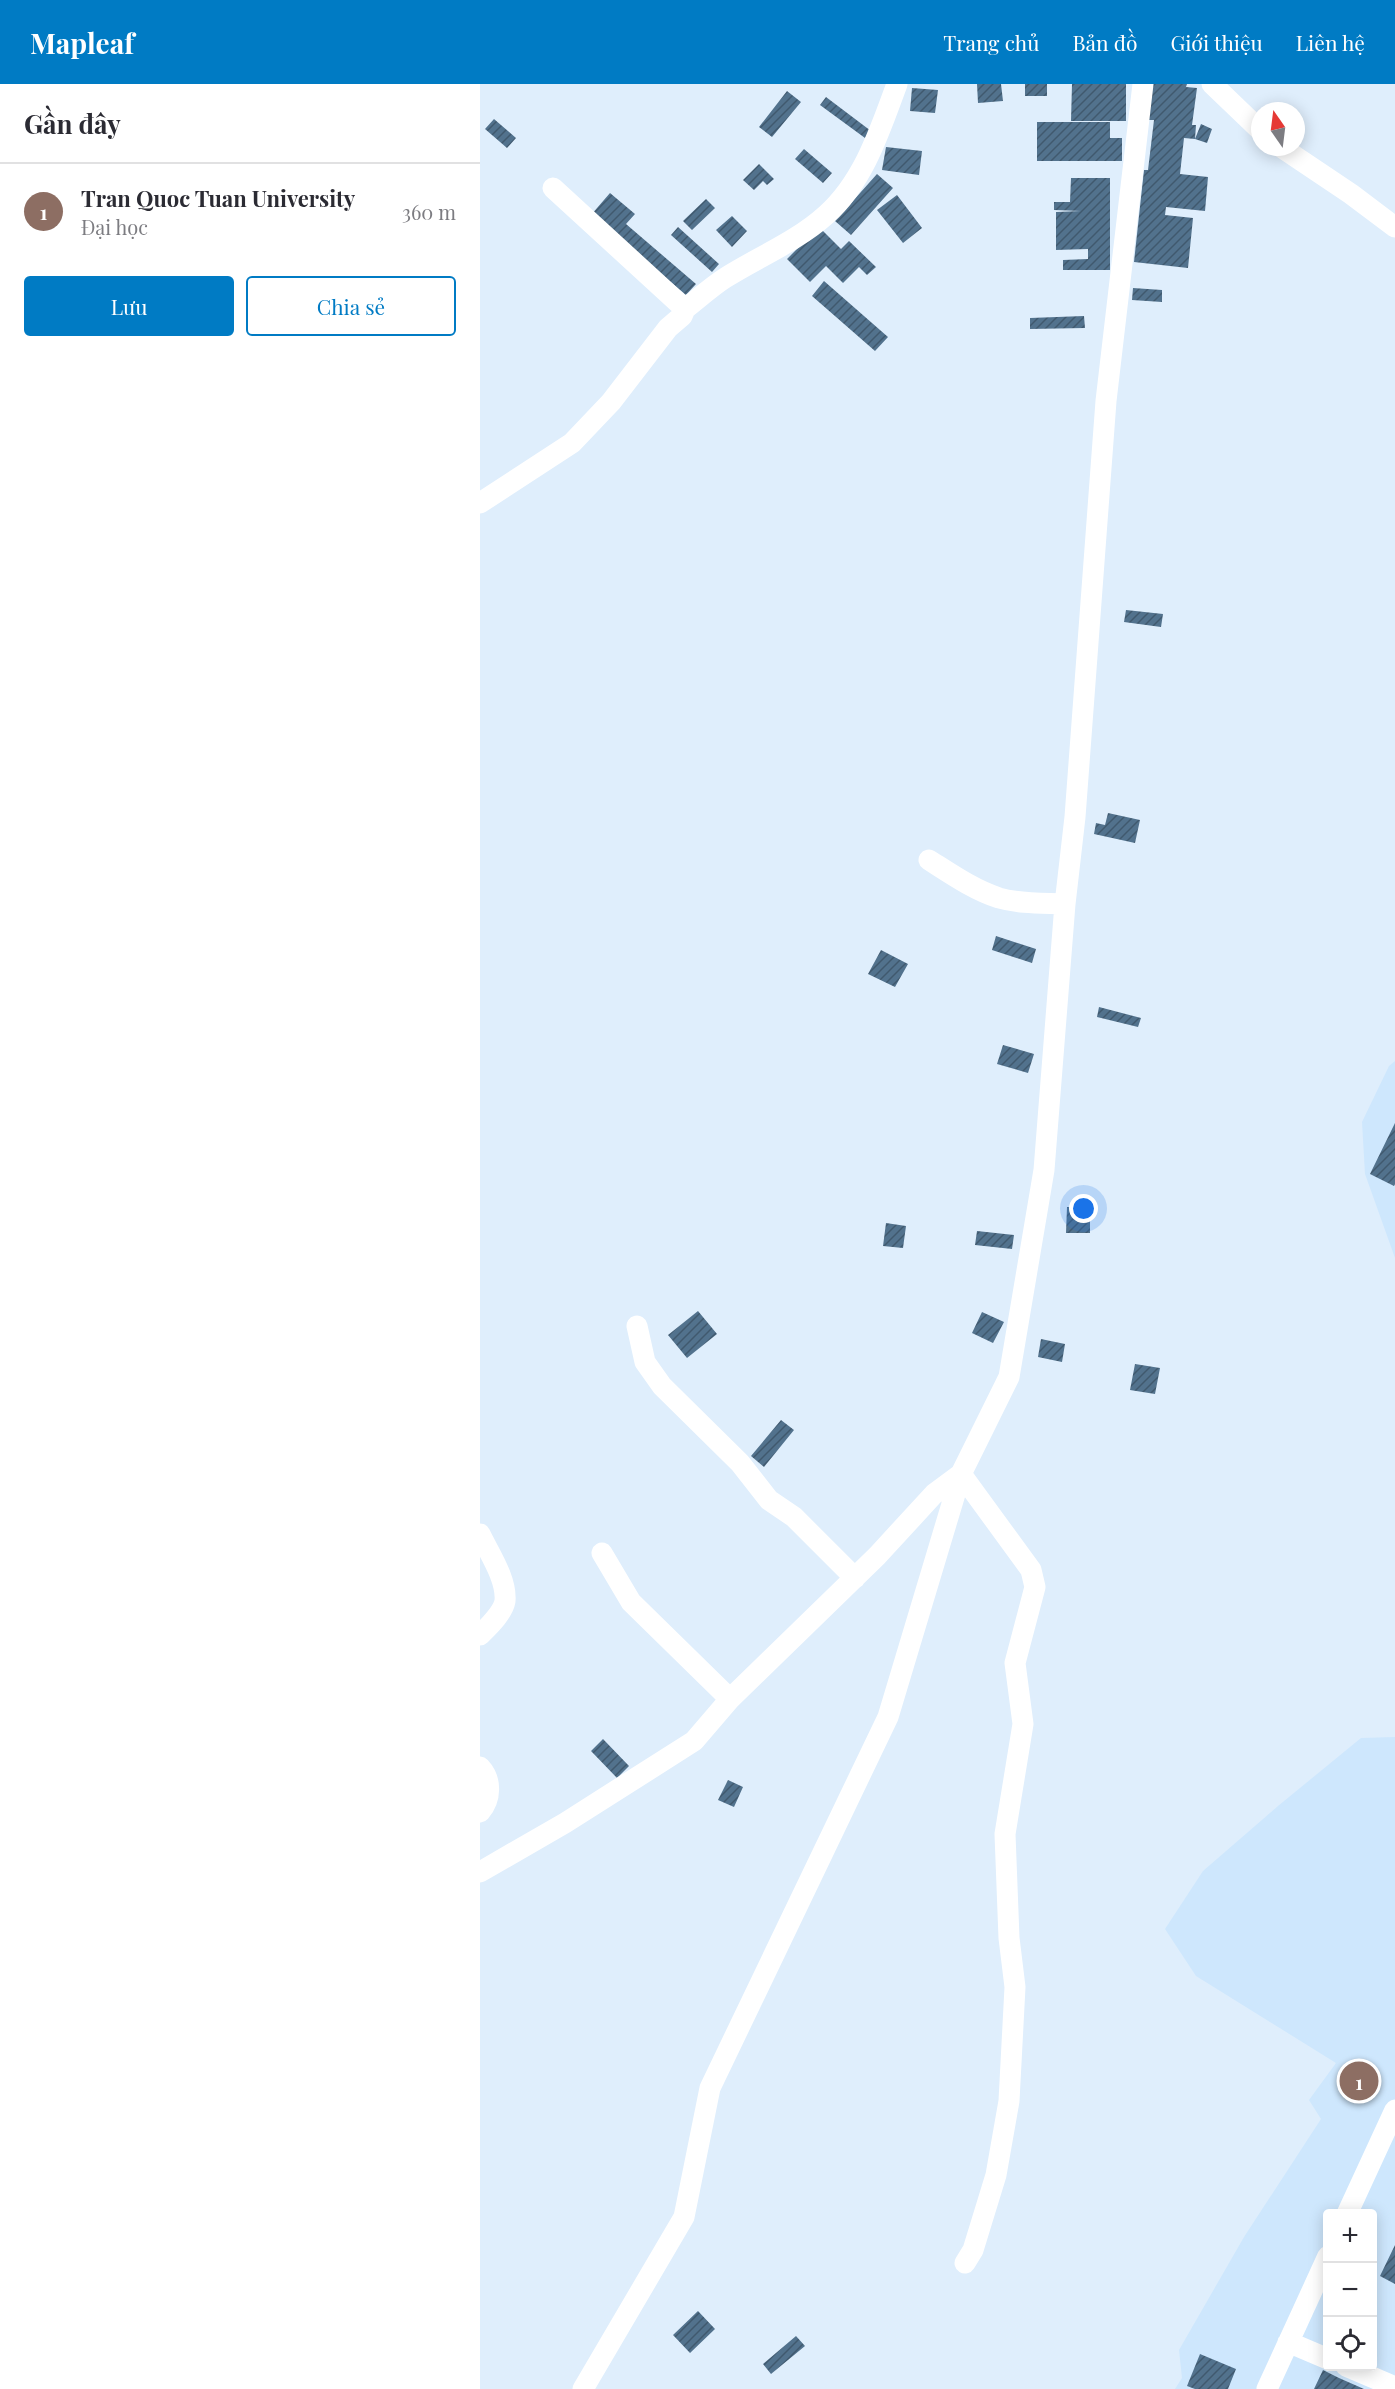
<!DOCTYPE html>
<html lang="vi">
<head>
<meta charset="utf-8">
<style>
	body { margin:0; font-family:"Playfair Display",serif; background:#f7f7f7; color:#2b2b33 }
	.controls { position:absolute; right:18px; bottom:18px; display:grid; overflow:hidden; border-radius:6px; box-shadow:0 3px 15px #0003 }
	.controls button { width:54px; height:54px; display:grid; place-items:center; padding:0; border:0; border-bottom:2px solid #e1e1e2; background:#fff; color:#2b2b33; font:30px sans-serif }
	.compass { position:absolute; left:771px; top:18px; width:54px; height:54px; border-radius:50%; background:#fff; box-shadow:0 3px 15px #0003; rotate:346deg }
	.you { position:absolute; left:604px; top:1125px; width:21px; height:21px; margin:-15px; border:4px solid #fff; border-radius:50%; background:#1a73e8; box-shadow:0 0 0 9px #1a73e833 }
	.badge { display:grid; place-items:center; width:39px; height:39px; border-radius:50%; background:#007bc4; color:#fff; font-size:20px; font-weight:700 }
	.pin { position:absolute; translate:-50% -50%; border:3px solid #fff; box-shadow:0 2px 6px #0006 }
	.list { margin:0; padding:0; list-style:none }
	h2 { display:flex; justify-content:space-between; align-items:center; height:78px; margin:0; padding:0 24px; font-size:26px }
	h2 small { font-size:20px; font-weight:400; color:#7c7c81 }
	.list li { display:grid; grid-template-columns:39px 1fr auto; gap:18px; align-items:center; box-sizing:border-box; height:96px; padding:0 24px; border-top:2px solid #e1e1e2 }
	.list b { display:block; font-size:22px; white-space:nowrap }
	.list p { margin:0; font-size:20px; white-space:nowrap; color:#7c7c81 }
	.list em { font-size:20px; font-style:normal; color:#7c7c81 }
	.actions { display:flex; gap:12px; padding:18px 24px }
	.actions a { flex:1; padding:14px 0; border:2px solid #007bc4; border-radius:6px; text-align:center; font-size:21px; color:#007bc4 }
	.actions .main { background:#007bc4; color:#fff }
	.icon { flex:none; width:33px; height:33px; fill:none; stroke:currentColor; stroke-width:2; stroke-linecap:round; stroke-linejoin:round }
	.map { position:relative; flex:none; width:915px; height:2305px; overflow:hidden }
	header { display:flex; align-items:center; gap:36px; box-sizing:border-box; height:84px; padding:0 30px; background:#007bc4; color:#fff }
	header strong { font-size:28px }
	nav { display:flex; gap:33px; margin-inline-start:auto; font-size:21px }
	main { display:flex }
	aside { flex:1; background:#fff }
	.map>svg:first-child { display:block }
	.built { fill:#cee7fd; fill-rule:evenodd }
	.building { fill:url(#building-hatch) }
	.lines { fill:none; stroke-linecap:round; stroke-linejoin:round }
	.minor { stroke:#fff; stroke-width:21 }
</style>
</head>
<body>
<header>
<strong>Mapleaf</strong>
<nav><a>Trang chủ</a><a>Bản đồ</a><a>Giới thiệu</a><a>Liên hệ</a></nav>
</header>
<main>
<aside>
<h2>Gần đây<small></small></h2>
<ul class="list">
<li><span class="badge" style="background:#8d6e63">1</span><div><b>Tran Quoc Tuan University</b><p>Đại học</p></div><em>360 m</em></li>
</ul>
<div class="actions"><a class="main">Lưu</a><a>Chia sẻ</a></div>
</aside>
<div class="map">
<svg width="915" height="2305" viewBox="0 0 915 2305">
	<defs>
		<pattern id="building-hatch" width="6" height="6" patternUnits="userSpaceOnUse" patternTransform="scale(1.5)"><rect width="6" height="6" fill="#52728d"/><path d="M-1 1l2-2M0 6l6-6M5 7l2-2" fill="none" stroke="#40596e"/></pattern>
	</defs>
	<rect width="100%" height="100%" fill="#dfeefc"/>
	<path class="built" d="M 915,977 L 915,1174 L 885,1090 L 882,1038 L 909,982 Z
		M 915,1653 L 915,2305 L 695,2305 L 702,2294 L 699,2266 L 764,2153 L 841,2035 L 829,2016 L 856,1979 L 716,1892 L 685,1845 L 723,1787 L 798,1722 L 881,1654 ZM 848,2130 L 892,2130 L 892,2282 L 848,2282 Z"/>
	<path class="building" d="M 497,0 L 521,0 L 523,17 L 498,19 Z
		M 545,0 L 567,0 L 567,12 L 545,12 Z
		M 592,0 L 646,0 L 646,37 L 591,37 Z
		M 671,0 L 707,0 L 706,3 L 717,4 L 712,41 L 716,41 L 715,55 L 721,40 L 732,45 L 727,59 L 715,55 L 704,54 L 700,90 L 728,93 L 725,127 L 686,123 L 685,131 L 713,134 L 708,184 L 654,178 L 664,86 L 668,86 L 674,36 L 667,36 Z
		M 432,4 L 458,6 L 455,29 L 430,27 Z
		M 307,7 L 321,18 L 292,53 L 279,43 Z
		M 346,13 L 391,47 L 385,54 L 340,21 Z
		M 14,35 L 36,54 L 27,64 L 5,45 Z
		M 557,38 L 630,38 L 630,54 L 642,54 L 642,77 L 557,77 Z
		M 406,63 L 442,67 L 439,91 L 402,86 Z
		M 324,65 L 352,89 L 343,99 L 315,75 Z
		M 279,80 L 294,95 L 287,101 L 283,97 L 274,106 L 263,96 Z
		M 397,90 L 413,104 L 371,151 L 355,137 Z
		M 591,94 L 630,94 L 630,186 L 583,186 L 583,176 L 608,175 L 608,165 L 576,166 L 576,128 L 601,127 L 574,126 L 574,118 L 590,118 Z
		M 130,109 L 155,130 L 146,140 L 216,200 L 206,211 L 111,131 Z
		M 417,111 L 442,144 L 423,159 L 397,126 Z
		M 226,115 L 235,124 L 212,146 L 203,137 Z
		M 252,132 L 267,147 L 252,163 L 236,146 Z
		M 198,143 L 239,180 L 232,188 L 191,151 Z
		M 339,143 L 361,165 L 369,157 L 396,183 L 387,191 L 379,183 L 363,199 L 346,182 L 330,198 L 307,175 Z
		M 344,197 L 408,253 L 395,267 L 332,212 Z
		M 653,204 L 682,206 L 682,218 L 652,216 Z
		M 604,232 L 605,244 L 550,245 L 550,234 Z
		M 646,526 L 683,530 L 681,543 L 644,538 Z
		M 628,729 L 660,736 L 655,759 L 614,750 L 616,739 L 625,741 Z
		M 516,852 L 556,865 L 552,879 L 512,866 Z
		M 401,866 L 428,880 L 415,903 L 388,890 Z
		M 619,923 L 661,934 L 658,943 L 617,933 Z
		M 523,961 L 554,970 L 548,989 L 517,980 Z
		M 915,1039 L 915,1100 L 914,1102 L 890,1090 Z
		M 587,1123 L 610,1123 L 610,1149 L 586,1149 Z
		M 406,1139 L 426,1142 L 423,1164 L 403,1162 Z
		M 497,1147 L 534,1151 L 532,1165 L 495,1161 Z
		M 218,1227 L 237,1250 L 207,1274 L 188,1251 Z
		M 502,1228 L 524,1238 L 513,1259 L 492,1249 Z
		M 561,1255 L 585,1260 L 582,1278 L 558,1273 Z
		M 655,1280 L 680,1284 L 675,1310 L 650,1306 Z
		M 301,1336 L 314,1346 L 284,1383 L 271,1372 Z
		M 123,1655 L 149,1682 L 137,1694 L 111,1667 Z
		M 248,1696 L 263,1703 L 254,1723 L 238,1716 Z
		M 915,2161 L 915,2200 L 900,2192 Z
		M 218,2227 L 235,2245 L 210,2269 L 193,2251 Z
		M 316,2252 L 325,2262 L 291,2290 L 283,2280 Z
		M 720,2270 L 756,2285 L 748,2305 L 715,2305 L 707,2302 Z
		M 843,2286 L 859,2294 L 884,2305 L 834,2305 Z"/>
	<g class="lines">
		<path class="minor" d="M 732,0 L 780,46
			M 801,63 L 871,110 L 915,143
			M 73,104 L 205,225
			M 0,419 L 92,359 L 131,318 L 188,244 L 202,232 L 205,225 C 218,215 231,203 245,194 C 278,173 316,158 346,131 C 384,97 400,46 417,0
			M 449,776 C 471,790 494,806 519,814 C 540,820 563,819 585,820
			M 157,1242 L 165,1278 L 182,1302 L 260,1379 L 289,1416 L 314,1433 L 375,1494
			M 0,1450 C 9,1469 27,1495 25,1517 C 23,1529 8,1543 0,1551
			M 122,1469 L 151,1518 L 250,1615
			M 0,1683 C 12,1696 11,1715 0,1728
			M 0,1788 L 85,1739 L 214,1657 L 250,1615 L 397,1472 L 454,1410 L 481,1390 L 551,1486 L 555,1503 L 535,1579 L 543,1640 L 525,1750 L 529,1854 L 535,1903 L 529,2017 L 516,2091 L 493,2166 L 485,2179
			M 867,2130 L 915,2026
			M 808,2258 L 848,2275
			M 866,2282 L 915,2303
			M 103,2305 L 204,2133 L 230,2004 L 408,1633 L 481,1390 L 529,1293 L 564,1086 L 585,820 L 595,733 L 626,317 L 663,0
			M 787,2305 L 848,2172"/>
	</g>
</svg>
<div class="controls">
<button>+</button>
<button>−</button>
<button><svg class="icon" aria-label="locate" viewBox="0 0 24 24"><circle cx="12" cy="12" r="6"/><path d="M12 2v4M12 18v4M2 12h4M18 12h4"/></svg></button>
</div>
<svg class="compass" viewBox="-18 -18 36 36"><path d="M0-13l5 13h-10z" fill="#e53935"/><path d="M0 13l5-13h-10z" fill="#7c7c81"/></svg>
<div class="you"></div>
<div class="pin badge" style="left:879px;top:1997px;background:#8d6e63">1</div>
</div>
</main>
</body>
</html>
